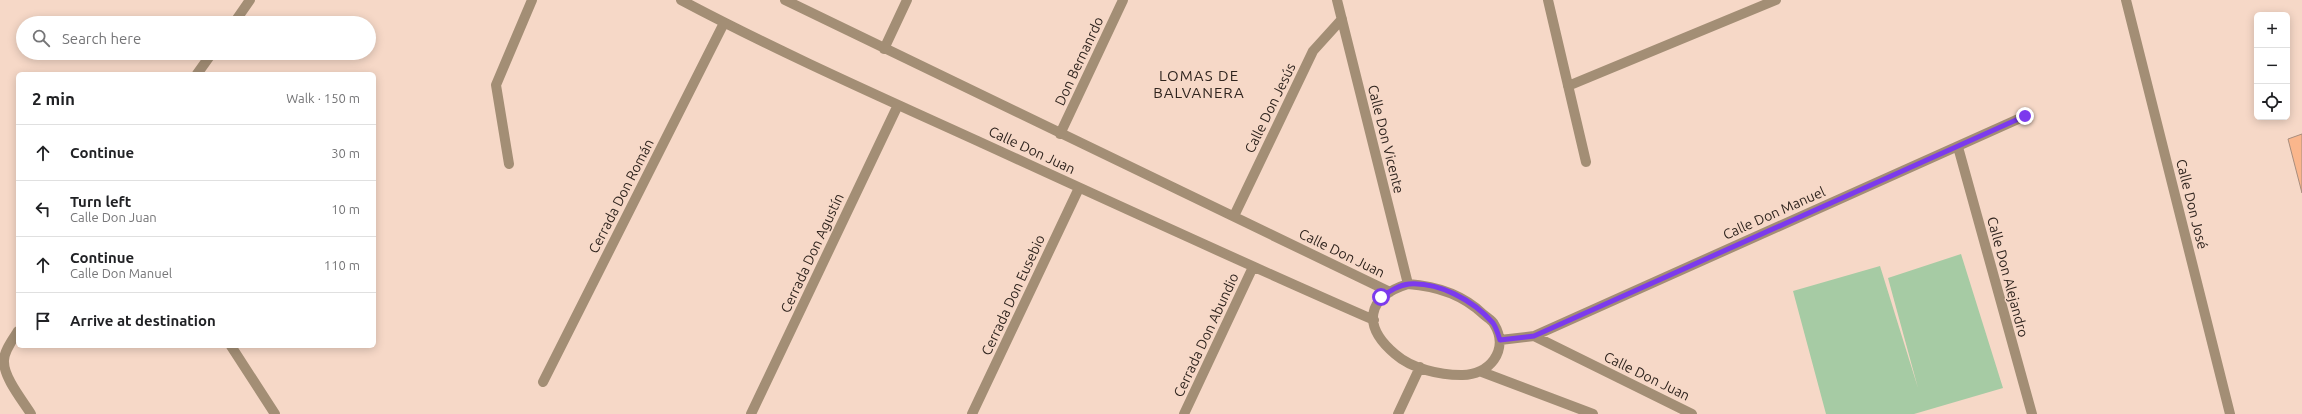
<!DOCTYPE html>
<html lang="en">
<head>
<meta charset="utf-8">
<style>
	body { margin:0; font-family:Ubuntu,sans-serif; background:#f6f6f6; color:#202124 }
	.controls { position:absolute; right:12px; top:12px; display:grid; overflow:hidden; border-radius:6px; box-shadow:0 2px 10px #0003 }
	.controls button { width:36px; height:36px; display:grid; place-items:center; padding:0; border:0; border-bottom:1px solid #e0e0e0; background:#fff; color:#202124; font:20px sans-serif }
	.stop { position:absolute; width:12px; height:12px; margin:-9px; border:3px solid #7c3aed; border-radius:50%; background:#fff }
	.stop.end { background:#7c3aed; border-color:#fff; box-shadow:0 1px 4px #0008 }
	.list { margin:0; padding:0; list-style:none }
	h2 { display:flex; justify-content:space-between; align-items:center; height:52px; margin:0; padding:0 16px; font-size:17px }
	h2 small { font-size:13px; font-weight:400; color:#757577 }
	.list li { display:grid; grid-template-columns:26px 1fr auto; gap:12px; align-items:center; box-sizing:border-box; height:56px; padding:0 16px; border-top:1px solid #e0e0e0 }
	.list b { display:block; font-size:15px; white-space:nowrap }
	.list p { margin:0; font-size:13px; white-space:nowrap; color:#757577 }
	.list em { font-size:13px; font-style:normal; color:#757577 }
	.icon { flex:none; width:22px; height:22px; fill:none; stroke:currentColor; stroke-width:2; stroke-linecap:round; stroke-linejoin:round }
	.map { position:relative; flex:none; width:2302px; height:414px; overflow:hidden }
	.search { position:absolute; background:#fff; box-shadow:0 2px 10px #0003; left:16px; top:16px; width:360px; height:44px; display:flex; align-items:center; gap:10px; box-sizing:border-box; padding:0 14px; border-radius:22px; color:#757577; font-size:15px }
	.panel { position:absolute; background:#fff; box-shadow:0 2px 10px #0003; left:16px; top:72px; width:360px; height:276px; border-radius:6px }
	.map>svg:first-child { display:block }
	.green { fill:#a6cba4 }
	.building { fill:#fab68c; stroke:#a88d7d }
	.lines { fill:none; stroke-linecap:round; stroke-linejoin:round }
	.minor { stroke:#a38e75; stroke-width:10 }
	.route { stroke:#7c3aed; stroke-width:5 }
	.labels { text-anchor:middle; stroke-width:3; stroke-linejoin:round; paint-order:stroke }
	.street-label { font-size:14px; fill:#2f241e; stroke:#f6d8c7 }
	.neighbourhood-label { font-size:15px; letter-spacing:1px; fill:#2f241e; stroke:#f6d8c7 }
</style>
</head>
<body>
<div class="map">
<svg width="2302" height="414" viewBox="0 0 2302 414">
	<rect width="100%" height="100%" fill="#f6d8c7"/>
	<path class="green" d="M 1961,254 L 2003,388 L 1914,414 L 1826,414 L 1793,291 L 1880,266 L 1918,388 L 1888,278 Z"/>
	<path class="building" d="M 2302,134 L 2302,193 L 2288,139 Z"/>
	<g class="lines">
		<path class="minor" d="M 681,0 C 779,52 881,97 982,143 C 1113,203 1243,263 1374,320
			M 785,0 L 1390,292
			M 1337,0 L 1408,284
			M 1548,0 L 1586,162
			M 2126,0 L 2230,414
			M 234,23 L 250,0
			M 884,49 L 907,0
			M 197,74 L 212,53
			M 1568,86 L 1776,0
			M 1060,134 L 1123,0
			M 1958,147 L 2032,414
			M 509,164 L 496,85 L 532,0
			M 1234,216 L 1313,51 L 1342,19
			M 1408,284 C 1437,286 1462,294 1483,314 C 1486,317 1492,320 1494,324 C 1510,350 1489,376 1461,375 C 1440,375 1412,369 1395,354 C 1362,326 1366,297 1408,284 Z
			M 18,331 C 13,339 3,352 4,362 C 4,378 23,401 31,414
			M 1534,336 L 2025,116
			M 1500,340 L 1534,336 L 1692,414
			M 231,346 L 275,414
			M 1482,372 L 1593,414
			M 543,382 L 724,23
			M 751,414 L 898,105
			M 972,414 L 1079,188
			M 1184,414 L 1253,267
			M 1398,414 L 1420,367"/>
	</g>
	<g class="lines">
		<path class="route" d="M 1381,297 C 1390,291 1399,285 1409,284 C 1439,282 1473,300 1493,323 C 1496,327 1498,334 1500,340 L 1534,336 L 2025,116"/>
	</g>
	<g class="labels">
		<g class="street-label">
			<text transform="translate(1079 61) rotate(-65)" y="5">Don Bernanrdo</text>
			<text transform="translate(1270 108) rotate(-64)" y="5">Calle Don Jesús</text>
			<text transform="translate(1386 139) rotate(76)" y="5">Calle Don Vicente</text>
			<text transform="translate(1032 150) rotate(25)" y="5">Calle Don Juan</text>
			<text transform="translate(621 196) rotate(-63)" y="5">Cerrada Don Román</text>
			<text transform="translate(2192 204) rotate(76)" y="5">Calle Don José</text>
			<text transform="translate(1774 213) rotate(-24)" y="5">Calle Don Manuel</text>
			<text transform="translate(812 253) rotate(-65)" y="5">Cerrada Don Agustín</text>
			<text transform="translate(1342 253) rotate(26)" y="5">Calle Don Juan</text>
			<text transform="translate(2008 277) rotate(75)" y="5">Calle Don Alejandro</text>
			<text transform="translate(1013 295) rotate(-65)" y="5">Cerrada Don Eusebio</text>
			<text transform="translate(1206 335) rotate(-65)" y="5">Cerrada Don Abundio</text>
			<text transform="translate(1647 376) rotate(26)" y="5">Calle Don Juan</text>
		</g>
		<g class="neighbourhood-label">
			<text x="1199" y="81">LOMAS DE<tspan x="1199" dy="17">BALVANERA</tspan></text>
		</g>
	</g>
</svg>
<div class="controls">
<button>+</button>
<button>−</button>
<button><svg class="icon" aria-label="locate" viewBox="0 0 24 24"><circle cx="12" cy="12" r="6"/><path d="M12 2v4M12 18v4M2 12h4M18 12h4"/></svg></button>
</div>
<div class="stop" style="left:1381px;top:297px"></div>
<div class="stop end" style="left:2025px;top:116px"></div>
<div class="search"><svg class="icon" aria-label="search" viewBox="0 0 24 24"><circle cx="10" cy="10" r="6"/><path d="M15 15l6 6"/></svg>Search here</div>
<section class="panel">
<h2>2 min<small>Walk · 150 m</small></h2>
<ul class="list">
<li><svg class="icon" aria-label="ahead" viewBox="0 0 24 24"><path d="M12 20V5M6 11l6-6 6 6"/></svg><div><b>Continue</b></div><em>30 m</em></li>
<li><svg class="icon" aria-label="left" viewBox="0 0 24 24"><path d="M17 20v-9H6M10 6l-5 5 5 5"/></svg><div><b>Turn left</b><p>Calle Don Juan</p></div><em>10 m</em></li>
<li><svg class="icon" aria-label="ahead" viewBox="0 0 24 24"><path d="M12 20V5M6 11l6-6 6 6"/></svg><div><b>Continue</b><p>Calle Don Manuel</p></div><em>110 m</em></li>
<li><svg class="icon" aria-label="arrive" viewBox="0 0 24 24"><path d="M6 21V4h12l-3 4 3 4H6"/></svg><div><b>Arrive at destination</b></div></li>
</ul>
</section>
</div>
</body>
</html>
